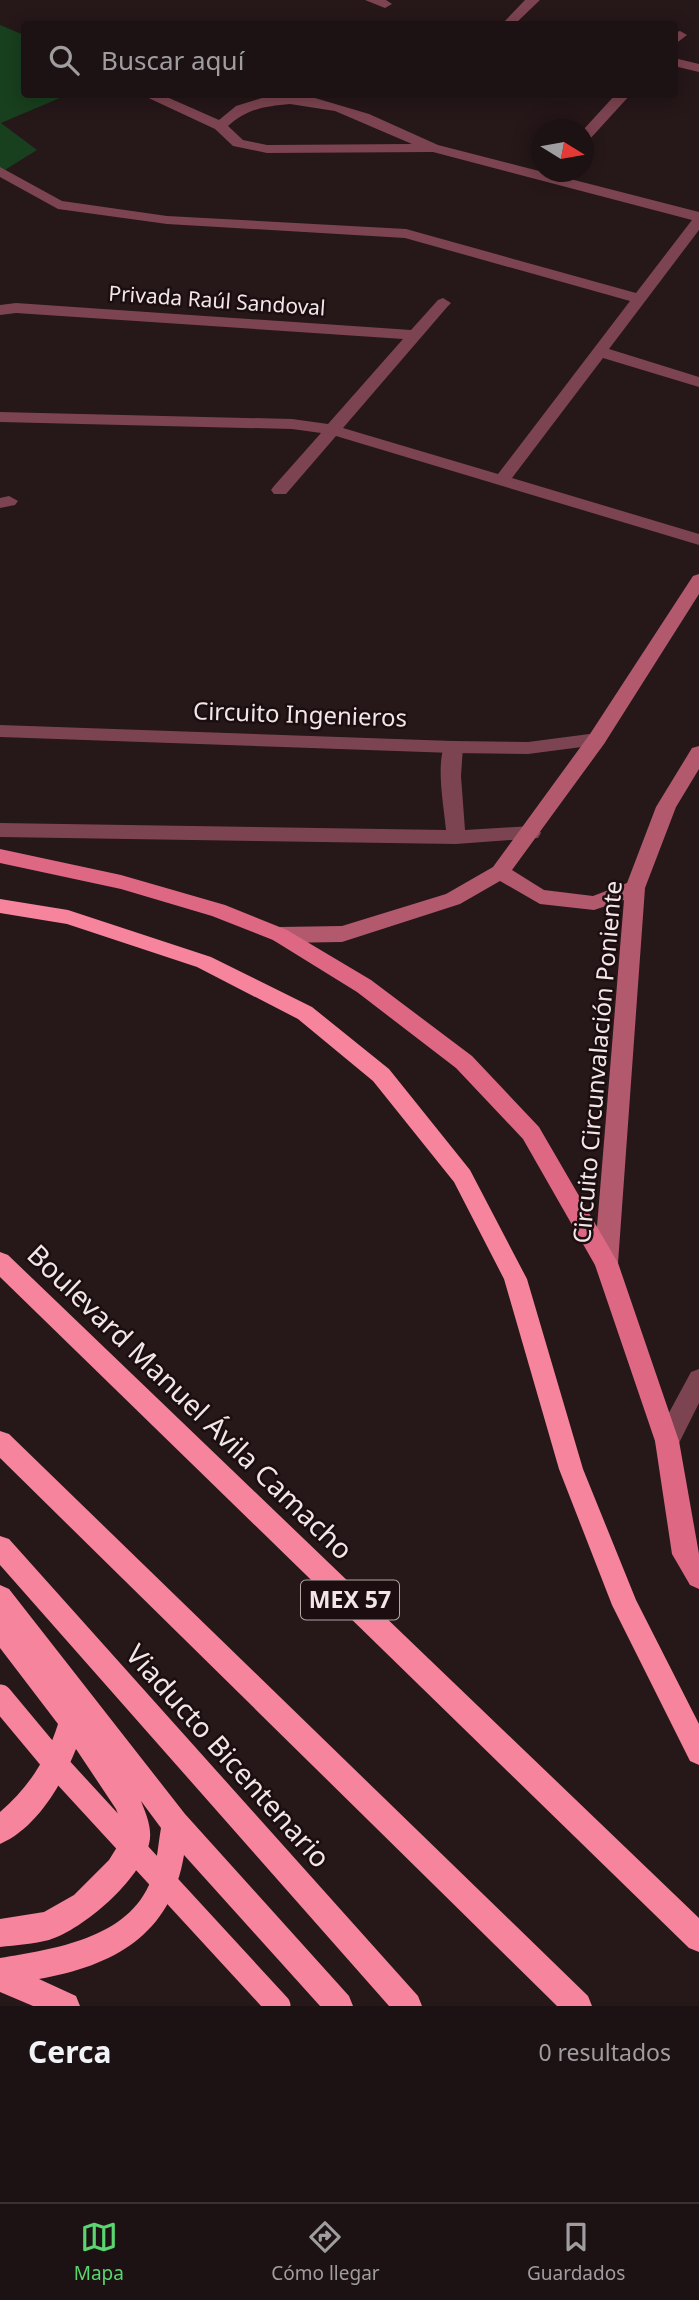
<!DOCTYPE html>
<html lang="es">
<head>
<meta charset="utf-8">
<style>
	body { margin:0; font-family:"Noto Sans",sans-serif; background:#291f21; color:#f1f3f6 }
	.compass { position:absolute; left:531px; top:119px; width:63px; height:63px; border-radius:50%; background:#1c1113; box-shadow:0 4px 18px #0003; rotate:101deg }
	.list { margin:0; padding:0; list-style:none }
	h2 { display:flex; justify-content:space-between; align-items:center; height:91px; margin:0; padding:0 28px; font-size:30px }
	h2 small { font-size:23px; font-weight:400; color:#a09da0 }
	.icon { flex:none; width:38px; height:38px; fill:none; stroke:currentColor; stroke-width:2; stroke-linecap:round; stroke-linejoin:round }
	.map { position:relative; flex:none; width:699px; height:2006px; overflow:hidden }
	.search { position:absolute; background:#1c1113; box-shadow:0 4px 18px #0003; left:21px; right:21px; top:21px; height:77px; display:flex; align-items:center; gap:18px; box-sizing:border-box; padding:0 24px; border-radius:7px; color:#a09da0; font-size:26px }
	.sheet { height:196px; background:#1c1113 }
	nav { display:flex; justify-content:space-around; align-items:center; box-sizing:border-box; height:98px; border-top:2px solid #3a3133; background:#1c1113; font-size:19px; color:#a09da0 }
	nav a { display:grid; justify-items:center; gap:4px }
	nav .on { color:#5ad56f }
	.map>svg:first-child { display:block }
	.green { fill:#183f1e }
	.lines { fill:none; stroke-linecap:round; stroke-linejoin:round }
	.lane { fill:#7c4450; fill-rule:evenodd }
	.street { fill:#7c4450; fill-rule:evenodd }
	.secondary { fill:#b3596d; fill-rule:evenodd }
	.primary { fill:#de6884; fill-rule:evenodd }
	.highway { fill:#f6849c; fill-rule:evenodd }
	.highway-bridge { stroke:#f6849c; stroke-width:25 }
	.labels { text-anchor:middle; stroke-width:5; stroke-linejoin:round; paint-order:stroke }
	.far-street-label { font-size:21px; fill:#f2e7e8; stroke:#1c0e10 }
	.shield { fill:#1c0e10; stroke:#b2a6a7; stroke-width:2 }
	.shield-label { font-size:23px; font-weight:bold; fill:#f2e7e8 }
	.street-label { font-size:24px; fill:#f2e7e8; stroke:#1c0e10 }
	.near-street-label { font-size:28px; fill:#f2e7e8; stroke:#1c0e10 }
</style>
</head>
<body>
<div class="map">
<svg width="699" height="2006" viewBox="0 0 699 2006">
	<rect width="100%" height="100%" fill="#261719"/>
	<path class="green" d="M 0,25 L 24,35 L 24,94 L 67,95 L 1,123 L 37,150 L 0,173 Z"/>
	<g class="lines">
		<path class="lane" d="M 453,741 L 460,742 L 463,747 L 461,776 L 465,830 L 531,826 L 538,828 L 541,833 L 538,838 L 456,844 L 0,837 L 0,823 L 446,830 C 444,807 435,762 446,742 Z"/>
		<path class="street" d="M 365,0 L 386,0 L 392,4 L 385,8 Z
			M 525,0 L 540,0 L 515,24 L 502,24 Z
			M 680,31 L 687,35 L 674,45 L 674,33 Z
			M 674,58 L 699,64 L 699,72 L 674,66 Z
			M 140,94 L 160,94 L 219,120 L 236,106 L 265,97 L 290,95 L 315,98 L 369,114 L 438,145 L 699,212 L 699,230 L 609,349 L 699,377 L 699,387 L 603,358 L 512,478 L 699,534 L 699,545 L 336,436 L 286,494 L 274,494 L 271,490 L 274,486 L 321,433 L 292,429 L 0,422 L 0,412 L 292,419 L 328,424 L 403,339 L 16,313 L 0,315 L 0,305 L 16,303 L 411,330 L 438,300 L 443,298 L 451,303 L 448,306 L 343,428 L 498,474 L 630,301 L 405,238 L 167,224 L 58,209 L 0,177 L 0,167 L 62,201 L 167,216 L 406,229 L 636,293 L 692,220 L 433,152 L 267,153 L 238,147 L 233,146 L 215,129 ZM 290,104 L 335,111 L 412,144 L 267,145 L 243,140 L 228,126 C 247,109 265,106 290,104 Z
			M 616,94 L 631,94 L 589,140 L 584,141 L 583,130 Z
			M 9,496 L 18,501 L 15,505 L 0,508 L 0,498 Z
			M 0,725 L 453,741 L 528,742 L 597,733 L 604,734 L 606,739 L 604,744 L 597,745 L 528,754 L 453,753 L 0,737 Z
			M 699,1369 L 699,1403 L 676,1449 L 667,1452 L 658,1449 L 655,1441 L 658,1433 L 691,1372 Z"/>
		<path class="secondary" d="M 699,574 L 699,594 L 604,744 L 512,870 L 544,890 L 593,896 L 627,883 L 656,807 L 692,748 L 699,746 L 699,769 L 676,807 L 645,888 L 618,1263 L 614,1270 L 606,1273 L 598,1270 L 594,1263 L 624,900 L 594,910 L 540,904 L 500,881 L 460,904 L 342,942 L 280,943 L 273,940 L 270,935 L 273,930 L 280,927 L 342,926 L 446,894 L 493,867 L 590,734 L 693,576 Z"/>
		<path class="primary" d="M 0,849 L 121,875 L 225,905 L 287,930 L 371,980 L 472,1056 L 539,1127 L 618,1263 L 679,1441 L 699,1554 L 699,1589 L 690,1585 L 672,1554 L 655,1441 L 595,1265 L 523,1139 L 456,1068 L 357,992 L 273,940 L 212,916 L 121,889 L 0,863 Z"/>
		<path class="highway" d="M 0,899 L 68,910 L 211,957 L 312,1007 L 389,1069 L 470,1170 L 527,1279 L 583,1469 L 636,1600 L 699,1724 L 699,1765 L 690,1761 L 612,1605 L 559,1469 L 504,1279 L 454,1182 L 373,1081 L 298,1019 L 197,967 L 67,924 L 0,913 Z
			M 0,1252 L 8,1255 L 699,1918 L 699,1952 L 689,1948 L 0,1277 Z
			M 0,1431 L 9,1434 L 588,1996 L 592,2006 L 557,2006 L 0,1458 Z
			M 0,1536 L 9,1539 L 418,1996 L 422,2006 L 389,2006 L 0,1565 Z
			M 0,1585 L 9,1589 L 185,1814 L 349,1996 L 353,2006 L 320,2006 L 184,1855 C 171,1935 113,1966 39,1979 L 76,1996 L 80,2006 L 33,2006 L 0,1992 L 0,1958 C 53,1949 129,1939 151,1880 C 157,1864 158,1845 161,1828 L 141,1801 C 146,1814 153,1829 149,1844 C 140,1880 84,1929 49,1940 C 34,1944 16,1945 0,1947 L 0,1919 L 44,1912 L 74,1895 L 109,1860 L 122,1839 L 121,1822 L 116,1809 L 76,1749 C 62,1784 37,1828 0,1844 L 0,1812 C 28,1788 47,1759 58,1724 L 0,1648 Z"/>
		<path class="highway-bridge" d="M 0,1697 L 60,1769 L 278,2006"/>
	</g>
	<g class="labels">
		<g class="far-street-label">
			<text transform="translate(217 301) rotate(4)" y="7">Privada Raúl Sandoval</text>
		</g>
		<rect class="shield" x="301" y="1580.5" width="98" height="39" rx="5"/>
		<g class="shield-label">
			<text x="350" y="1608">MEX 57</text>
		</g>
		<g class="street-label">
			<text transform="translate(300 715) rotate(2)" y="8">Circuito Ingenieros</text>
			<text transform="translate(598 1062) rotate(-85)" y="8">Circuito Circunvalación Poniente</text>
		</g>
		<g class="near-street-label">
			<text transform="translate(190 1402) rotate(44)" y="10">Boulevard Manuel Ávila Camacho</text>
			<text transform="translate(228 1756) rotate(48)" y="10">Viaducto Bicentenario</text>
		</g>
	</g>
</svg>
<svg class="compass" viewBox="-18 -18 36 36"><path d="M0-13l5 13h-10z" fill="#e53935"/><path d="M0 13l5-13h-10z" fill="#a09da0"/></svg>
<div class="search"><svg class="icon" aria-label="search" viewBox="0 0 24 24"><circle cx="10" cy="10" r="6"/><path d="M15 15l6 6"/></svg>Buscar aquí</div>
</div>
<section class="sheet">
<h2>Cerca<small>0 resultados</small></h2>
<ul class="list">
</ul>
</section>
<nav>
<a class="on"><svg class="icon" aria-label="map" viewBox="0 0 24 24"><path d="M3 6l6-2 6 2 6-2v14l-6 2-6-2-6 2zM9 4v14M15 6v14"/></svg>Mapa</a>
<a><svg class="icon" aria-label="directions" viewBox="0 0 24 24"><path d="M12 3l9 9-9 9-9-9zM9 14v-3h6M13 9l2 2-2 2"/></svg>Cómo llegar</a>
<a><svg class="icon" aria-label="saved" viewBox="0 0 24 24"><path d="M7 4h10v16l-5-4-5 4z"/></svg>Guardados</a>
</nav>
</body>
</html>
